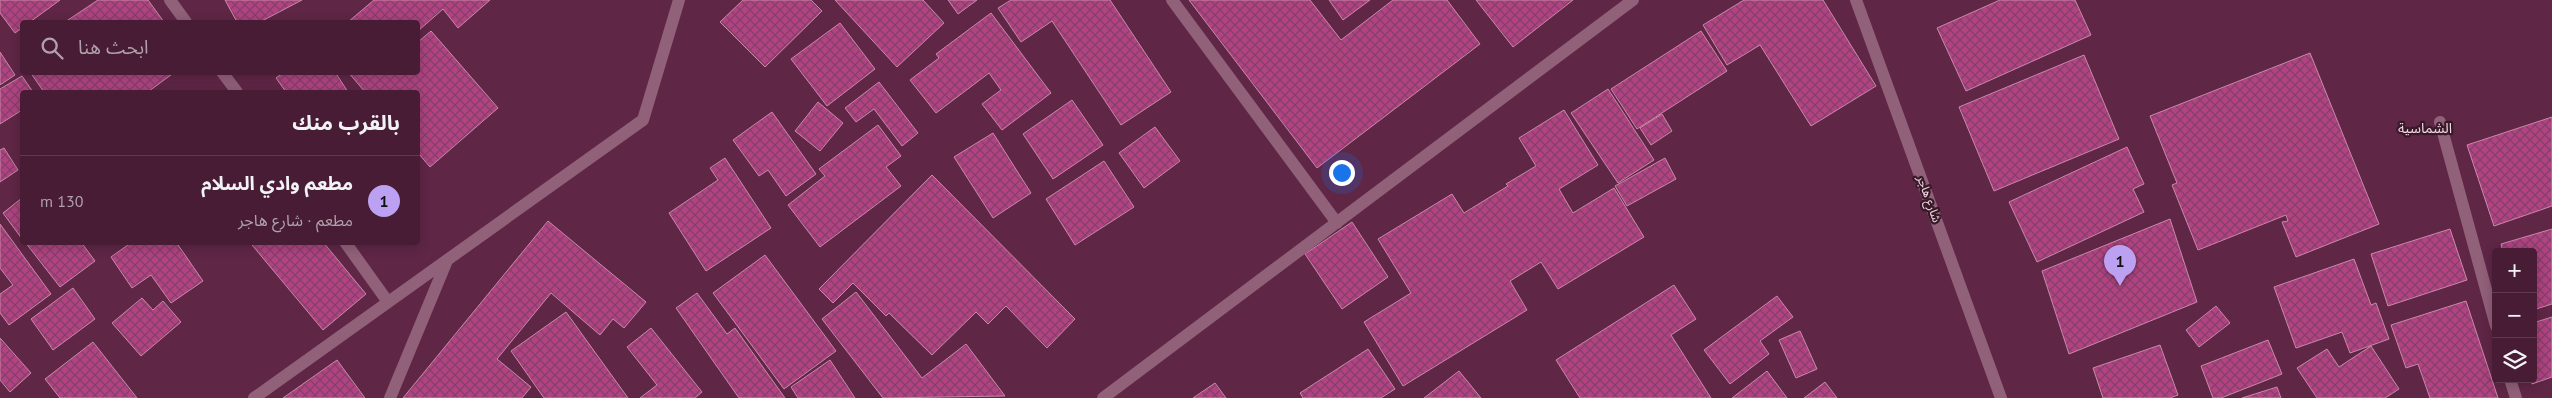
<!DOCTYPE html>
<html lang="ar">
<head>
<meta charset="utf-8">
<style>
	body { margin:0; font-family:"PT Sans","Noto Sans Arabic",sans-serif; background:#4e253c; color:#f1f3f6; direction:rtl }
	.controls { position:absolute; right:15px; bottom:15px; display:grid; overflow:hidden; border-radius:5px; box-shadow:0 2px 12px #0003 }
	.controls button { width:45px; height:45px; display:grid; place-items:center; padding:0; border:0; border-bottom:1px solid #5f3a4f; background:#471c34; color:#f1f3f6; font:25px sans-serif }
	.you { position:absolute; left:1341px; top:172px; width:18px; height:18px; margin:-12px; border:4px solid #fff; border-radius:50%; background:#1a73e8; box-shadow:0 0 0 8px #1a73e833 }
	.badge { display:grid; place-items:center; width:32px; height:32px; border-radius:50%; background:#bca0f2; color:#111; font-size:16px; font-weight:700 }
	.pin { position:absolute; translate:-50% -41px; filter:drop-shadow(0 1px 2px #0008) }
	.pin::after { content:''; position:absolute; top:26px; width:18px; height:15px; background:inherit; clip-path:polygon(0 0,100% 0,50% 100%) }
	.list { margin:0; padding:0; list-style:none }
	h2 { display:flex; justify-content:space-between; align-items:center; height:65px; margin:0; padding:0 20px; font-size:21px }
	h2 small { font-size:16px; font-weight:400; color:#b0a1ac }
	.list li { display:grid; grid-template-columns:32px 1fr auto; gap:15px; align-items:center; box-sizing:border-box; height:90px; padding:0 20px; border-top:1px solid #5f3a4f }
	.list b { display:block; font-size:19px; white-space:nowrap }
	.list p { margin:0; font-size:16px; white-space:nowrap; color:#b0a1ac }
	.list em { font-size:16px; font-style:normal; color:#b0a1ac }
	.icon { flex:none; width:28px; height:28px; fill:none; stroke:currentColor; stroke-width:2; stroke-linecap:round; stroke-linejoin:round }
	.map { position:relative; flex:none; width:2552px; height:398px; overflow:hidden; direction:ltr }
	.search { position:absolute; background:#471c34; box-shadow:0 2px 12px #0003; left:20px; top:20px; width:400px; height:55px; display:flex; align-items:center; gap:12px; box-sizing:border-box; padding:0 18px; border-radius:5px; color:#b0a1ac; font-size:19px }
	.panel { position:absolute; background:#471c34; box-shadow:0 2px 12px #0003; left:20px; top:90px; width:400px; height:155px; border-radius:5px; direction:rtl }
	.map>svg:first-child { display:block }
	.building { fill:url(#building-cross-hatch); stroke:#ca88aa }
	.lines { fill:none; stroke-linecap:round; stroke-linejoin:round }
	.minor { stroke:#916079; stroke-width:12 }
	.labels { text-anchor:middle; stroke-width:4.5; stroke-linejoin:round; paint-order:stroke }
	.street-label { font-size:12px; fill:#f7d3e4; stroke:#351b28 }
	.neighbourhood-label { font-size:14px; fill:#fdd2e6; stroke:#351b28 }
</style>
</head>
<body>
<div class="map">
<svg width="2552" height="398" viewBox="0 0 2552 398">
	<defs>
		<pattern id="building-cross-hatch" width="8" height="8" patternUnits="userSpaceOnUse" patternTransform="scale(1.25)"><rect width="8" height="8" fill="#b24283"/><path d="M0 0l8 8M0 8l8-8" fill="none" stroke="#834167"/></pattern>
	</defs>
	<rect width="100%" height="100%" fill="#5f2646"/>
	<path class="building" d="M 0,0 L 60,0 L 30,22 L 22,22 L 22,28 L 15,33 L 0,13 Z
		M 98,0 L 148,0 L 164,22 L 65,22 Z
		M 225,0 L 302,0 L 260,22 L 237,22 Z
		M 374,0 L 490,0 L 458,28 L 443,9 L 418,31 L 418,22 L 348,22 Z
		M 743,0 L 811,0 L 822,11 L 765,67 L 720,22 Z
		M 835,0 L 923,0 L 944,23 L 897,67 Z
		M 948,0 L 977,0 L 958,14 Z
		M 1011,0 L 1110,0 L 1171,92 L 1121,125 L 1052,21 L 1021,42 L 998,8 Z
		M 1189,0 L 1310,0 L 1341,40 L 1393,0 L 1447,0 L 1480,44 L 1317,168 Z
		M 1329,0 L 1370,0 L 1343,20 Z
		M 1476,0 L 1573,0 L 1513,47 Z
		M 1744,0 L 1823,0 L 1876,86 L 1811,126 L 1760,45 L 1727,65 L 1703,25 Z
		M 2000,0 L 2075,0 L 2091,35 L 1966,91 L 1937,28 Z
		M 991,13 L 1051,93 L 1002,130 L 982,104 L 1001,90 L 989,73 L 936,113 L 910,80 L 939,58 L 936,54 Z
		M 840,23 L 875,69 L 827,106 L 791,59 Z
		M 431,31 L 498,108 L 430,167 L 418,153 L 418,92 L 365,92 L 348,72 L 418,72 L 418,42 Z
		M 1701,31 L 1727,71 L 1637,129 L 1611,89 Z
		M 0,52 L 15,75 L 0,85 Z
		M 2310,53 L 2379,224 L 2296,257 L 2282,222 L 2288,221 L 2286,215 L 2198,250 L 2172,185 L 2177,183 L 2150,116 Z
		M 2084,55 L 2119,139 L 1994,191 L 1959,107 Z
		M 30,72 L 175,72 L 149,91 L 150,92 L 62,92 L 60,90 L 57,92 L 44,92 Z
		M 284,72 L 335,72 L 348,92 L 286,92 L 276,78 Z
		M 22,76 L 33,92 L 22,92 L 22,110 L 0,124 L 0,89 Z
		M 879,82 L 918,133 L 902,146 L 874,109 L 856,122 L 845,108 Z
		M 1608,89 L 1654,160 L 1618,183 L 1571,113 Z
		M 1072,100 L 1103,145 L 1053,179 L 1023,134 Z
		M 818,102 L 843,123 L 820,151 L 795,131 Z
		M 1564,110 L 1598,165 L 1559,189 L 1573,213 L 1614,188 L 1644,237 L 1558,289 L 1541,262 L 1510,281 L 1527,310 L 1403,386 L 1364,322 L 1411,293 L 1378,239 L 1452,194 L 1464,213 L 1508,186 L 1506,184 L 1536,166 L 1519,138 Z
		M 772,112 L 816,174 L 786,196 L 768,170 L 759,176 L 733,140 Z
		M 1662,114 L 1672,131 L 1651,145 L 1640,128 Z
		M 2552,117 L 2552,206 L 2494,226 L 2467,145 Z
		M 878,125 L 901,156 L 886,167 L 901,186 L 820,247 L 788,205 L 825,176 L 819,169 Z
		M 1155,127 L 1180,161 L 1144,188 L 1119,153 Z
		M 993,133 L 1031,193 L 993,218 L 954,157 Z
		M 2127,147 L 2144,184 L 2133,189 L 2144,212 L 2037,262 L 2009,202 Z
		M 4,148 L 18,170 L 0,182 L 0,150 Z
		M 725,158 L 771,228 L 706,271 L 669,213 L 718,180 L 710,168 Z
		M 1665,158 L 1676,179 L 1627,206 L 1615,186 Z
		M 1104,161 L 1134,207 L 1075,245 L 1046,199 Z
		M 932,175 L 1075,319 L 1047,348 L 1006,306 L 988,324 L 976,312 L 932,355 L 889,313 L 886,316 L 853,283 L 833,303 L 819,289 Z
		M 22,198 L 22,239 L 3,213 Z
		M 2170,219 L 2197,302 L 2069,354 L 2042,271 Z
		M 548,221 L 646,302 L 624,328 L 613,319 L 600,335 L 551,293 L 497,359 L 531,387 L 522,398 L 403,398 Z
		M 1352,222 L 1388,277 L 1342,309 L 1305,254 Z
		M 0,224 L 51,294 L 9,325 L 0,313 L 0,294 L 13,285 L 0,268 Z
		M 2450,229 L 2467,280 L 2388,306 L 2371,254 Z
		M 2552,229 L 2552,304 L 2533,310 L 2533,252 L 2503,252 L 2501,244 Z
		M 25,242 L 81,242 L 95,261 L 60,287 Z
		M 132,242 L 176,242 L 203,281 L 171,303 L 151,275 L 132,288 L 111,257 Z
		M 255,242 L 323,242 L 366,294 L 323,330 L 252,245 Z
		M 765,255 L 836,351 L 784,389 L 713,293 Z
		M 2354,259 L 2371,305 L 2376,303 L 2389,339 L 2350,353 L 2342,332 L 2296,348 L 2274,287 Z
		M 1674,285 L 1696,319 L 1671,335 L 1711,398 L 1580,398 L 1556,360 Z
		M 73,288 L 95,319 L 53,350 L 31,319 Z
		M 856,292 L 922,378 L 966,344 L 1005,396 L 883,398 L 822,319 Z
		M 697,293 L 727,334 L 735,328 L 785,398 L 739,398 L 676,308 Z
		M 1777,296 L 1793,317 L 1760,341 L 1769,354 L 1730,384 L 1704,350 Z
		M 142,298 L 153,310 L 163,301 L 181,322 L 141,356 L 112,323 Z
		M 2466,301 L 2498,398 L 2430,398 L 2418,364 L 2406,368 L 2391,325 Z
		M 2216,306 L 2230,323 L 2199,347 L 2186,330 Z
		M 566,312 L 628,398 L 544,398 L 511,351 Z
		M 2552,317 L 2552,377 L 2532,384 L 2533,323 Z
		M 651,328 L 702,392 L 695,398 L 640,398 L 657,385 L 627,347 Z
		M 1800,331 L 1817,369 L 1796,378 L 1779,340 Z
		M 0,338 L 31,373 L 10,392 L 0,380 Z
		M 2268,340 L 2282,374 L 2221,398 L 2213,398 L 2201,366 Z
		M 93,342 L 137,398 L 60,398 L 45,379 Z
		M 2160,345 L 2178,395 L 2170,398 L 2103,398 L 2093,368 Z
		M 2371,346 L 2399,389 L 2385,398 L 2317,398 L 2297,368 L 2327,349 L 2339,367 Z
		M 1368,349 L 1395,389 L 1381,398 L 1303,398 L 1300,393 Z
		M 337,360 L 365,398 L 283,398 Z
		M 830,360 L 855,398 L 798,398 L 791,387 Z
		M 1459,371 L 1481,398 L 1424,398 Z
		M 1767,371 L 1787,398 L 1732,398 Z
		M 1825,382 L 1837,398 L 1804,398 Z
		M 1215,383 L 1226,398 L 1193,398 Z
		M 2277,387 L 2281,398 L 2242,398 Z"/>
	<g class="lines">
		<path class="minor" d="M 170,0 L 186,22
			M 1172,0 L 1337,223
			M 1856,0 L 2001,398
			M 222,72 L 237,92
			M 2440,122 L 2496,326
			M 345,242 L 388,302
			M 2510,379 L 2516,398
			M 254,398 L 643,120 L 679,0
			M 390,398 L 446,263
			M 1103,398 L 1633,0"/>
	</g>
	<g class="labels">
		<g class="street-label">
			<text transform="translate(1929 199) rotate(70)" y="4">شارع هاجر</text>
		</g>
		<g class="neighbourhood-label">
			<text x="2425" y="133">الشماسية</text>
		</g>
	</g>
</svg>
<div class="controls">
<button>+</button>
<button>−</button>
<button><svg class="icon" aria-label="layers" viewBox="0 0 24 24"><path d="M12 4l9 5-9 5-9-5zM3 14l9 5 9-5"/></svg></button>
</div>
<div class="you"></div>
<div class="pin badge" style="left:2120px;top:286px">1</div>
<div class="search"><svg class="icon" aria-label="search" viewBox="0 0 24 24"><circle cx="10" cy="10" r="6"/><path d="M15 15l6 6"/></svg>ابحث هنا</div>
<section class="panel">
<h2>بالقرب منك<small></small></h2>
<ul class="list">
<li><span class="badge">1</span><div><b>مطعم وادي السلام</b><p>مطعم · شارع هاجر</p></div><em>130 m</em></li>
</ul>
</section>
</div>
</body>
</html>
